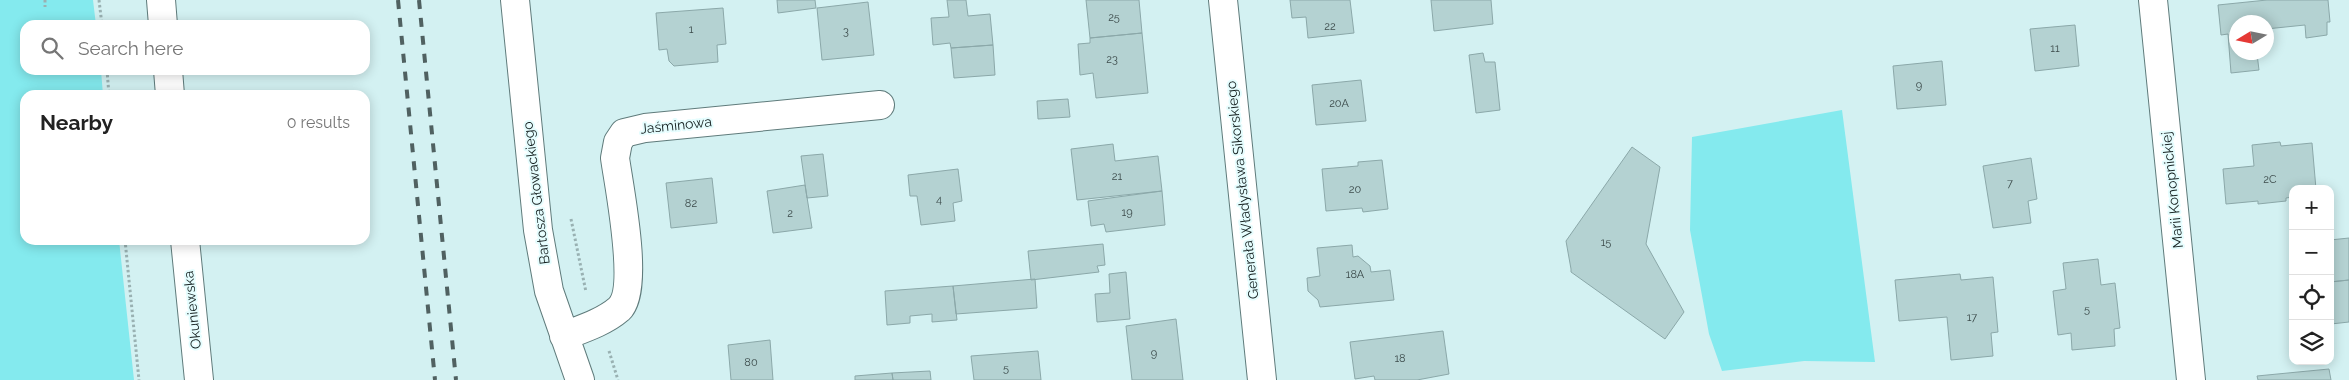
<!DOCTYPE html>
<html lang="en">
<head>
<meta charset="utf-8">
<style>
	body { margin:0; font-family:Raleway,sans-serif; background:#f2f2f2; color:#222 }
	.controls { position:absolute; right:15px; bottom:15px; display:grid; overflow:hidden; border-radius:10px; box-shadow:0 2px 12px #0003 }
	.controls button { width:45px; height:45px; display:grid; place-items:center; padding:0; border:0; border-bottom:1px solid #e0e0e0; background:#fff; color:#222; font:25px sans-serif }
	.compass { position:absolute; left:2229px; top:15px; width:45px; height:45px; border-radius:50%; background:#fff; box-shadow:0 2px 12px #0003; rotate:260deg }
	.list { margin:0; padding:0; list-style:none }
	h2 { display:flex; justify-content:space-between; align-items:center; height:65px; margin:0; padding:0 20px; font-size:21px }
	h2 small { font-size:16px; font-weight:400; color:#767676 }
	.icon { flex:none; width:28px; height:28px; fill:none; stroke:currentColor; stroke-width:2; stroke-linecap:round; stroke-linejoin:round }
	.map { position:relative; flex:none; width:2349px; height:380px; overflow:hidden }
	.search { position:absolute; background:#fff; box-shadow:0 2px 12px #0003; left:20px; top:20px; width:350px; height:55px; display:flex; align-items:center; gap:12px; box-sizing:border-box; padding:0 18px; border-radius:15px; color:#767676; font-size:19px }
	.panel { position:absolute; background:#fff; box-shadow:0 2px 12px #0003; left:20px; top:90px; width:350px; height:155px; border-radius:15px }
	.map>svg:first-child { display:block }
	.green { fill:#84eaee }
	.building { fill:#b4d2d2; stroke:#8ba8a9 }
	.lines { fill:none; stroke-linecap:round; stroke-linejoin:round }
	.minor-casing { stroke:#5f7b7b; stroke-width:30 }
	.secondary-casing { stroke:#5f7b7b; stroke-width:30 }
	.path { stroke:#99b1b2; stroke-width:3; stroke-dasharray:2.5 2.5; stroke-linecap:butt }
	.minor { stroke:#fff; stroke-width:28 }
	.secondary { stroke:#fff; stroke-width:28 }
	.rail { stroke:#506161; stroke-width:4; stroke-dasharray:9 9; stroke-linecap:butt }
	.labels { text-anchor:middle; stroke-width:4; stroke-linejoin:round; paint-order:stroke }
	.number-label { font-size:11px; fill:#3d4c4c }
	.street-label { font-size:14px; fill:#152020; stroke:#e5fdfe }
</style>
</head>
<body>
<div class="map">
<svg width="2349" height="380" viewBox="0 0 2349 380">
	<rect width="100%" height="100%" fill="#d3f1f2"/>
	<path class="green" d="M 0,0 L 93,0 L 96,25 L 25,25 L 25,70 L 101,70 L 103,95 L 25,95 L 25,240 L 119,240 L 134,380 L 0,380 Z
		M 1842,110 L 1875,362 L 1804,361 L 1722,371 L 1709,334 L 1690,230 L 1692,137 Z"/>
	<path class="building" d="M 777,0 L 815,0 L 816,8 L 778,13 Z
		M 947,0 L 966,0 L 968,16 L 990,14 L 993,45 L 951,48 L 950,43 L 933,45 L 931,18 L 949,17 Z
		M 1086,0 L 1139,0 L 1142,33 L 1090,38 Z
		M 1290,0 L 1350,0 L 1354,33 L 1308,38 L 1306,17 L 1292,18 Z
		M 1431,0 L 1491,0 L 1493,24 L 1434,31 Z
		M 2267,0 L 2328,0 L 2330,22 L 2327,22 L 2327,35 L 2306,38 L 2305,25 L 2266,29 L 2266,22 L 2236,22 L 2236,52 L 2264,52 L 2257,54 L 2259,70 L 2231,73 L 2228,34 L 2221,35 L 2218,5 Z
		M 868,2 L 874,55 L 822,60 L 817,8 Z
		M 723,8 L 726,44 L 717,45 L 718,62 L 674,66 L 669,61 L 667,49 L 659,50 L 656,13 Z
		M 2075,25 L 2079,66 L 2035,71 L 2030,29 Z
		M 1142,33 L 1148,93 L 1096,98 L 1093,73 L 1080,75 L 1078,44 L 1090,43 L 1090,38 Z
		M 993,45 L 995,75 L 954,78 L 951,48 Z
		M 1483,53 L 1485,62 L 1495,62 L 1500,110 L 1476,113 L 1469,55 Z
		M 1942,61 L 1946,105 L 1897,109 L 1893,66 Z
		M 1361,80 L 1366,121 L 1316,125 L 1312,85 Z
		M 1068,99 L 1070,117 L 1038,119 L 1037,101 Z
		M 2280,142 L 2281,146 L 2312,143 L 2316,189 L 2293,189 L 2293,197 L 2286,198 L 2286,201 L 2258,204 L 2258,201 L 2226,204 L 2223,169 L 2254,166 L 2252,145 Z
		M 1113,144 L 1115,161 L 1158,156 L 1162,191 L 1077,200 L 1071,149 Z
		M 1632,147 L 1660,167 L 1646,244 L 1684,312 L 1665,339 L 1571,272 L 1571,269 L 1566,241 Z
		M 823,154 L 828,196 L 807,198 L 801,156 Z
		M 2031,158 L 2037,199 L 2028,201 L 2031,223 L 1993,228 L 1983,166 Z
		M 1382,160 L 1388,209 L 1363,212 L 1362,208 L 1326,211 L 1322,169 L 1358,166 L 1358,162 Z
		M 958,169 L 962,201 L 953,203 L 955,221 L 921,225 L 917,196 L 910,196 L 908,175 Z
		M 712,178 L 717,223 L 671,228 L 666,183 Z
		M 805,185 L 812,228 L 773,233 L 767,191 Z
		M 1162,191 L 1165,225 L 1106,232 L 1104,224 L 1091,226 L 1088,201 Z
		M 2349,238 L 2349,280 L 2330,282 L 2330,240 Z
		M 1103,244 L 1105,265 L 1097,266 L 1099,272 L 1031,280 L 1028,251 Z
		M 1352,245 L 1353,257 L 1358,256 L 1370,266 L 1371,272 L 1390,270 L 1394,300 L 1320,307 L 1318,300 L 1308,291 L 1307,278 L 1320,276 L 1317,248 Z
		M 2098,259 L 2101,285 L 2115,283 L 2120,328 L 2114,329 L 2115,346 L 2072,350 L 2071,333 L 2058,335 L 2053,291 L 2066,289 L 2063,263 Z
		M 1126,272 L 1130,319 L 1097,322 L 1095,294 L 1110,293 L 1109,274 Z
		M 1960,274 L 1961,280 L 1993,277 L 1998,332 L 1991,333 L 1993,356 L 1951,360 L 1947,317 L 1899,321 L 1895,280 Z
		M 1035,279 L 1037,308 L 956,314 L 953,286 Z
		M 2349,280 L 2349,322 L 2331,324 L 2330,282 Z
		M 953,286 L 957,320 L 932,322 L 932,314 L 910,316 L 910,323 L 887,325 L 885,291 Z
		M 1176,319 L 1183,380 L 1132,380 L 1126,326 Z
		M 1443,331 L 1449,374 L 1417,380 L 1375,380 L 1374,376 L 1355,379 L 1350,342 Z
		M 770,340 L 773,380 L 731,380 L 728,345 Z
		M 1038,351 L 1041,380 L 974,380 L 971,356 Z
		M 2329,369 L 2331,380 L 2258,380 L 2257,376 Z
		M 930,371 L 931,380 L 893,380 L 892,373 Z
		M 892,373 L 893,380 L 855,380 L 855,376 Z"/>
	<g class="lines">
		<g class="minor-casing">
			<path id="minor" d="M 515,0 L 538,230 L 549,291 L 580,380
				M 1223,0 L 1262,380
				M 2153,0 L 2191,380
				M 564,336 C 582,329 604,322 619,309 C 640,289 619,187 615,158 L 618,142 L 624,133 L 645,128 L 880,105"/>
		</g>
		<g class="secondary-casing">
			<path id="secondary" d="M 161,0 L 163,25
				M 168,70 L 170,95
				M 185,240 L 199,380"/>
		</g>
		<path class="path" d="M 45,0 L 45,7
			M 99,0 L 102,25
			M 107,70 L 109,95
			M 571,219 L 586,292
			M 125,240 L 139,380
			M 609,351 L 618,380"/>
		<use href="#minor" class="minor"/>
		<use href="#secondary" class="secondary"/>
		<path class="rail" d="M 398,0 L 435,380
			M 419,0 L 456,380"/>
	</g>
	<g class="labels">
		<g class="number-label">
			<text x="1114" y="21">25</text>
			<text x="1330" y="30">22</text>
			<text x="691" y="33">1</text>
			<text x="846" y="35">3</text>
			<text x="2055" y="52">11</text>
			<text x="1112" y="63">23</text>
			<text x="1919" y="89">9</text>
			<text x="1339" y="107">20A</text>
			<text x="1117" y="180">21</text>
			<text x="2270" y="183">2C</text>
			<text x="2010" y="187">7</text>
			<text x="1355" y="193">20</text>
			<text x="939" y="203">4</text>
			<text x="691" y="207">82</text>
			<text x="1127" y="216">19</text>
			<text x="790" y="217">2</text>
			<text x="1606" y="246">15</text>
			<text x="1355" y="278">18A</text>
			<text x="2087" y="313">5</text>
			<text x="1972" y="321">17</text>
			<text x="1154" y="357">9</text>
			<text x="1400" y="362">18</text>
			<text x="751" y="366">80</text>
			<text x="1006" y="372">5</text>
		</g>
		<g class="street-label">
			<text transform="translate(676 125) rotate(-6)" y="5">Jaśminowa</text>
			<text transform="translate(1242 190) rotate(-96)" y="5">Generała Władysława Sikorskiego</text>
			<text transform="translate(2172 190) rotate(-96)" y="5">Marii Konopnickiej</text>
			<text transform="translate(536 193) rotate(-97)" y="5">Bartosza Głowackiego</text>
			<text transform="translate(192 310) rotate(-96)" y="5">Okuniewska</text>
		</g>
	</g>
</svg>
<div class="controls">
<button>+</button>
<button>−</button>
<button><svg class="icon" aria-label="locate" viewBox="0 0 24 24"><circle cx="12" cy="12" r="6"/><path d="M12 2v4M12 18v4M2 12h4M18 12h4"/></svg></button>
<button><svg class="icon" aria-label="layers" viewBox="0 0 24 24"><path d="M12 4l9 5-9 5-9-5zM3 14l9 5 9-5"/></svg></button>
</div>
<svg class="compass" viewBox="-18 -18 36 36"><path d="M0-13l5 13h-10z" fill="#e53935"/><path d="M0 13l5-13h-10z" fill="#767676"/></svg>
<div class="search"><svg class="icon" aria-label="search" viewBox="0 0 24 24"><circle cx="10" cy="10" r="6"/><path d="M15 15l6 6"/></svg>Search here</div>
<section class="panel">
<h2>Nearby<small>0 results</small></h2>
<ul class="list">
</ul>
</section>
</div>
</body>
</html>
